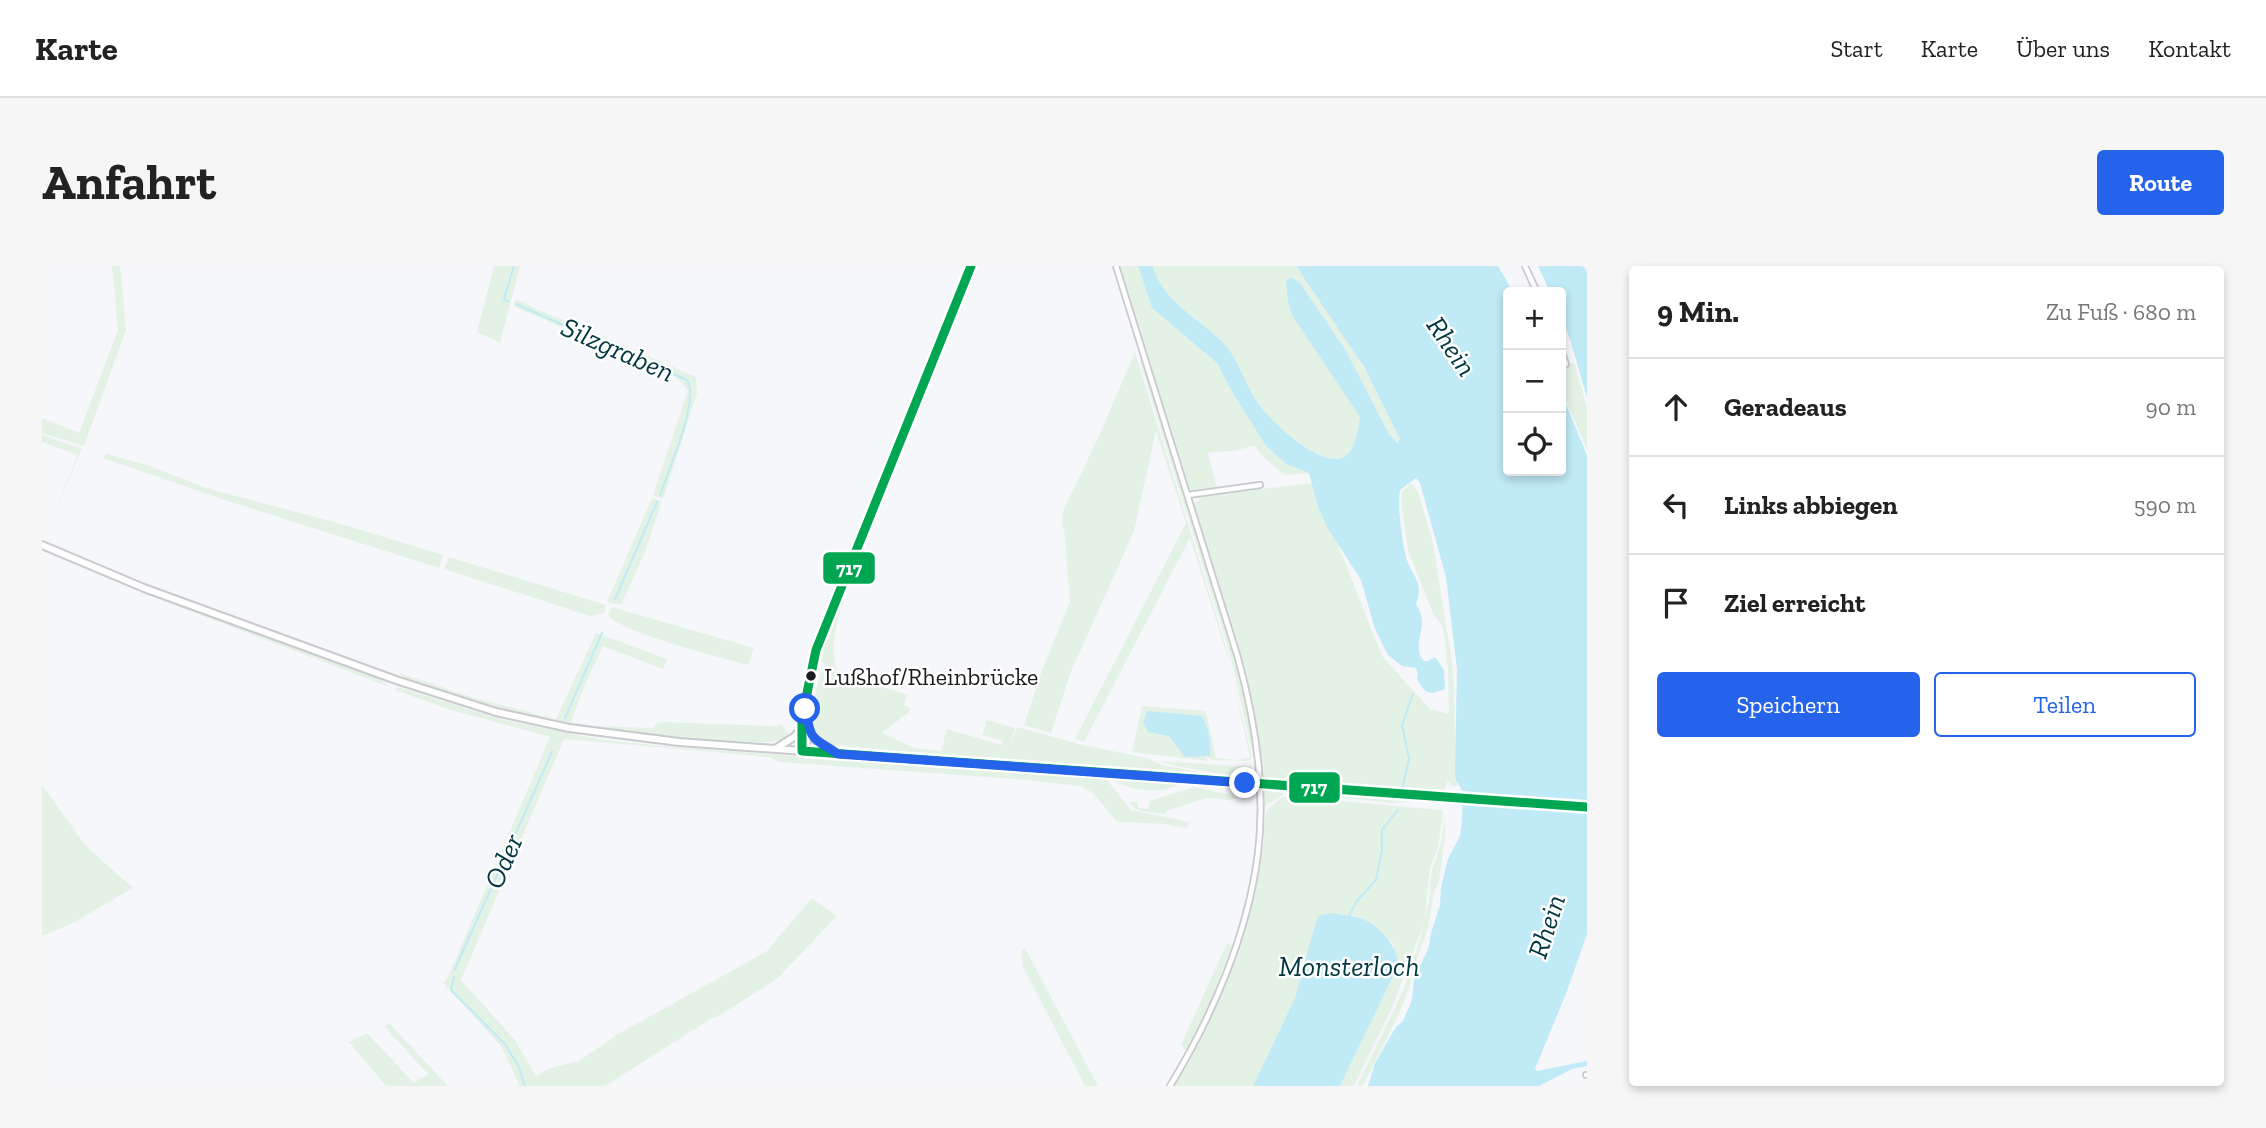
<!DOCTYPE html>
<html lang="de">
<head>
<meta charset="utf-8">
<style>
	body { margin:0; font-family:"Zilla Slab",serif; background:#f6f6f6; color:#222 }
	.controls { position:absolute; right:21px; top:21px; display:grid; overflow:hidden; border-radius:7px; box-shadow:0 4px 10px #0003 }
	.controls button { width:63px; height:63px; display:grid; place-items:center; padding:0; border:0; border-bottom:2px solid #e0e0e0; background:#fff; color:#222; font:35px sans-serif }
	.stop { position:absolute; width:21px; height:21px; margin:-16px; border:5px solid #2563eb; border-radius:50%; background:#fff }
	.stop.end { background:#2563eb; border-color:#fff; box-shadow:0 2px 7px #0008 }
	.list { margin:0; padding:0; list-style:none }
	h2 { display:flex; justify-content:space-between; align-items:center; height:91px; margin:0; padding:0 28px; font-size:30px }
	h2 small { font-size:23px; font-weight:400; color:#767676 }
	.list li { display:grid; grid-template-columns:46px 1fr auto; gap:21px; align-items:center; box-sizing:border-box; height:98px; padding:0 28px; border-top:2px solid #e0e0e0 }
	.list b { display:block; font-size:26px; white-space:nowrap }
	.list em { font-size:23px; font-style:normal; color:#767676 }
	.actions { display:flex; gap:14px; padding:21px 28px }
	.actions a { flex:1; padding:16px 0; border:2px solid #2563eb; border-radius:7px; text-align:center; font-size:24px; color:#2563eb }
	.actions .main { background:#2563eb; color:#fff }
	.icon { flex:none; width:38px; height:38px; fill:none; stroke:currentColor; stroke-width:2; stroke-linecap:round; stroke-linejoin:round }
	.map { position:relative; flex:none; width:1545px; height:820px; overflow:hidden; border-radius:7px }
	header { display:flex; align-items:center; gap:42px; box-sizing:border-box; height:98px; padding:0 35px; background:#fff; border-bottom:2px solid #e0e0e0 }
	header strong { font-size:33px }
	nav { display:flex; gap:38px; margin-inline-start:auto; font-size:24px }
	.intro { display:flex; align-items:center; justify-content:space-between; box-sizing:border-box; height:168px; padding:0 42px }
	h1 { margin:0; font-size:49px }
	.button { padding:18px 32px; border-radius:7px; background:#2563eb; color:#fff; font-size:24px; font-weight:700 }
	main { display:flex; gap:42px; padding:0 42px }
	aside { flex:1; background:#fff; border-radius:7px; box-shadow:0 4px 10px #0003 }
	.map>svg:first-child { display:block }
	.green { fill:#e4f2e6 }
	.water { fill:#c0eaf5 }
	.pier { fill:#f5f7fb }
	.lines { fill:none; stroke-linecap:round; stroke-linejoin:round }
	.stream { stroke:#c0eaf5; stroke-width:2 }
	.minor-casing { stroke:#c8cacd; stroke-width:8 }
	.major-casing { stroke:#c8cacd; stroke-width:10 }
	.minor { stroke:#fefefe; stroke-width:4.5 }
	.major { stroke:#fefefe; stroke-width:6 }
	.major-bridge-casing { stroke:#c8cacd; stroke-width:10; stroke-linecap:butt }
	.major-bridge { stroke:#fefefe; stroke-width:6 }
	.bus-1-casing { stroke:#fff; stroke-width:14 }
	.bus-1 { stroke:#00a651; stroke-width:9 }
	.route { stroke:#2563eb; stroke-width:9 }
	.bus-dot { fill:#1b1c1f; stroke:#fff; stroke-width:2.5 }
	.labels { text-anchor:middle; stroke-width:5; stroke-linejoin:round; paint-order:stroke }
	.bus-label { font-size:24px; fill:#1b1c1f; stroke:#fff; text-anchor:start }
	.water-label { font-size:28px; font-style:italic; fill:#003741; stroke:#fff }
	.line-badge { stroke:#fff; stroke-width:2.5 }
	.badge-label { font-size:19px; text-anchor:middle; font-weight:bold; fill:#fff }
</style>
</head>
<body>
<header>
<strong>Karte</strong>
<nav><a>Start</a><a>Karte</a><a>Über uns</a><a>Kontakt</a></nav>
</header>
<div class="intro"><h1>Anfahrt</h1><a class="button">Route</a></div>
<main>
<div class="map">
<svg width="1545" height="820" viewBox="0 0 1545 820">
	<rect width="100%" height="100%" fill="#f5f7fb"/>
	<path class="green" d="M 70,0 L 78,0 L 84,64 L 42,180 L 0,167 L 0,152 L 37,167 L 76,64 Z
		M 452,0 L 478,0 L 458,77 L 435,66 Z
		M 1077,0 L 1096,0 L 1110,42 L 1175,97 L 1190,126 L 1224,180 L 1245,198 L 1267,207 L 1243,209 L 1220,190 L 1213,180 C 1205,181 1197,184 1190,185 C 1182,186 1175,185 1166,187 L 1175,223 L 1154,226 L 1147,223 Z
		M 1111,0 L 1254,0 C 1293,55 1332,111 1358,173 L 1357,176 L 1353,176 L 1347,168 L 1304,85 L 1257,17 L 1251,51 L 1319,151 C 1316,163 1314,183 1303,190 C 1282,206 1224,152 1214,134 C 1204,118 1197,97 1186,82 C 1163,55 1120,37 1111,0 Z
		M 474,33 L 498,45 L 540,61 L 654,111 L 655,127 L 621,233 L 611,229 L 646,124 L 634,111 L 471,40 Z
		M 1093,86 L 1184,381 L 1208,484 L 1209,493 L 1207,495 L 1170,494 L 1161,488 L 1167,495 L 1090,486 L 1100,440 L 1164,445 L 1174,492 L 1195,494 L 1208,492 L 1188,398 L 1148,272 L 1042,476 L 1033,473 L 1144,257 L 1114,165 L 1092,265 L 1028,408 L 1009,467 L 982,459 L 1000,404 L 1028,336 L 1022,262 L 1020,260 L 1021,245 L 1057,170 Z
		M 1100,91 L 1194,393 L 1208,459 L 1211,491 L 1188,388 L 1098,96 Z
		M 1529,97 L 1533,98 L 1545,142 L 1545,184 L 1519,122 L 1519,100 L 1522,101 Z
		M 0,169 L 40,183 L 0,275 L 36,189 L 0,176 Z
		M 64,188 L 105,199 L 164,222 L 303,259 L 401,289 L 397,302 L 177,232 L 61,192 Z
		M 854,193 L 800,338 C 795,357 787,383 795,403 L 856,422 L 784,400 L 776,390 Z
		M 1270,217 L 1276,241 L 1295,276 L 1340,390 L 1388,443 L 1407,448 L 1406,401 L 1401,362 L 1391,347 L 1366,285 L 1359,234 L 1360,226 L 1369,217 L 1377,228 L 1391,277 L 1411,403 L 1415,520 L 1410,521 L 1408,515 L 1405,516 L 1401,530 L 1396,534 L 1351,537 L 1245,526 L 1223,540 L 1221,539 L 1215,467 L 1207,423 L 1152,238 L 1161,230 Z
		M 610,232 L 620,235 L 603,286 L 579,339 L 565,336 Z
		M 407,291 L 564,339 L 562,347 L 548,350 L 402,303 Z
		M 104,326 L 330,408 L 348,421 L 103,328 Z
		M 570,341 L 712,382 L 706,399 C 681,392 577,366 566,349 Z
		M 554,367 L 625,393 L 621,403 L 561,380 L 541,423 L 529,456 L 553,460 L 611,462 L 615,457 L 622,456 L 728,460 L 737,460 L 740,450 L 738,457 L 749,471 C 726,480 700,475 675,474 C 568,469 464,448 362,413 L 358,407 L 432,432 L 514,453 Z
		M 780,402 L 869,430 L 865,429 L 862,439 L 869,442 L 867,446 L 840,467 L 872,482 L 899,485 L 905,463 L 960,479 L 961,475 L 940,469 L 945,454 L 973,462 L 969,478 L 975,461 L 1041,479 L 1105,492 L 1120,499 L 1196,513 L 1030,502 L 789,479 L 775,473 L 776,471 L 771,459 L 770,441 Z
		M 356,421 L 458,453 L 555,473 L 629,481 L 1064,513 L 1089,544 L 1148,556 L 1144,562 L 1123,558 L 1075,556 L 1051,527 L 1038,520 L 973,513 L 737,496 L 727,491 L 522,473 L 419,714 L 473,774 L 494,810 L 508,802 L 537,795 L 576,768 L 724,686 L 770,632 L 795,650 L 735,713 L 675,751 L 672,751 L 563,820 L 475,820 L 477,818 L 459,780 L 401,717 L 406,711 L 508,471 L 409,444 L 355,425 L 353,423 Z
		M 1117,495 L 1209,501 L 1212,512 L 1202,512 L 1134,500 Z
		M 1072,511 L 1139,516 C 1124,530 1089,525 1073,515 Z
		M 0,519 L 44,580 L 91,622 L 31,657 L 0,670 Z
		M 1152,521 L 1199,531 L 1188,534 L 1164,532 L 1124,545 L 1122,548 L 1098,545 L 1087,538 L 1088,536 L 1095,536 L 1096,542 L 1106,543 L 1108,535 Z
		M 1243,530 L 1399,544 L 1401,547 L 1396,581 L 1388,602 L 1382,657 L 1350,742 L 1312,820 L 1298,820 L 1357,698 L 1350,676 L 1331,659 L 1315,651 L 1291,647 L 1274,655 L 1253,732 L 1211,820 L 1130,820 C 1169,758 1202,672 1217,601 C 1219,592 1221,584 1222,575 C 1223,551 1220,543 1243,530 Z
		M 1403,551 L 1403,572 L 1397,615 L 1392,626 L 1386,663 L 1370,706 L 1368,720 L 1356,750 L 1321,819 L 1315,820 L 1361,725 L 1378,673 L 1387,634 L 1390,604 L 1398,581 Z
		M 1185,677 L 1190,678 L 1168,738 L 1145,784 L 1142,783 L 1139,779 Z
		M 983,682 L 1056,820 L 1043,820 L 981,701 L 979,684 Z
		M 347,757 L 406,820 L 344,820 L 307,776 L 325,767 L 372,817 L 386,808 L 342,760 Z"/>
	<path class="water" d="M 1096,0 L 1111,0 C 1120,37 1163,55 1186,82 C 1197,97 1204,118 1214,134 C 1224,152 1282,206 1303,190 C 1314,183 1316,163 1318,151 L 1251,51 L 1246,36 L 1244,15 L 1249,11 L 1258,17 L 1304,85 L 1347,168 L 1355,177 L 1358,173 L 1322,101 L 1254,0 L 1456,0 L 1471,26 L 1466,26 L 1466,205 L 1519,205 L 1519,126 L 1545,189 L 1545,668 L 1525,725 L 1493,803 L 1495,805 L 1545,795 L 1545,800 L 1530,803 L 1497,820 L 1326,820 L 1333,797 L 1354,761 L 1361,755 L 1370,734 L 1372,713 L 1387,681 L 1389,667 L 1398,639 L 1399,621 L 1406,593 L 1418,570 L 1420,555 L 1421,526 L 1414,514 L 1413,504 L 1415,403 L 1404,311 L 1378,217 L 1374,212 L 1358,224 C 1355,238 1360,275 1364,291 C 1369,310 1383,315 1374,338 C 1390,363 1367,376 1382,395 L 1386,395 L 1393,391 L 1402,404 L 1403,423 C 1387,429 1383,429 1375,412 L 1376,407 L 1374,402 L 1360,400 L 1346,389 L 1333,363 L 1319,314 L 1285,261 L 1276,241 L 1267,207 L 1244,198 L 1224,180 L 1190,126 L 1175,97 L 1110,42 Z
		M 1496,0 L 1545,0 L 1545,132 L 1528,73 L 1519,51 L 1519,26 L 1508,26 Z
		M 1105,445 L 1160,450 C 1166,459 1170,479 1168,490 L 1143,491 L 1127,470 L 1106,466 L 1101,457 Z
		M 1292,647 C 1299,649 1306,649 1314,651 C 1336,656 1353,677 1357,698 L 1298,820 L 1211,820 L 1253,732 L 1274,655 L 1278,649 Z"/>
	<path class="pier" d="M 1417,527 L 1545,536 L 1545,546 L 1418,537 Z"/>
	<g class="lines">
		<path class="stream" d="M 466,35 L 462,33 L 472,0
			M 474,38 L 645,114 C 658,134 626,205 618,229
			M 573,333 L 615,236
			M 523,452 L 560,367
			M 1360,524 L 1367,493 L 1360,459 L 1371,427
			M 1306,651 L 1315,635 L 1334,614 L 1340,584 L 1340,564 L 1356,544
			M 413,703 L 510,486
			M 412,711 L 409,724 L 463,778 L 476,799 L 483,820"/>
		<g class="minor-casing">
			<path id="minor" d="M 1074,0 L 1196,392 C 1213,454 1224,522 1216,587 C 1206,668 1170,751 1128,820
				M 1483,0 L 1495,26
				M 1519,84 L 1524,98
				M 1146,229 L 1218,219
				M 1544,809 L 1545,809"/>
		</g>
		<g class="major-casing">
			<path id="major" d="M 0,279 L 102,322 L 354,414 L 454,446 L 527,462 L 637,476 L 1203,517
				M 767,466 L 775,475 L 794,486
				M 733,483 L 752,471 L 759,464
				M 760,485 C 754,469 768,402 774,384 L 929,0
				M 760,485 C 769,474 766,459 764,446
				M 1398,530 L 1545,541"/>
		</g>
		<use href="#minor" class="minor"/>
		<use href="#major" class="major"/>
		<g class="major-bridge-casing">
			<path id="major-bridge" d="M 1203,517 L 1398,530"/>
		</g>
		<use href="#major-bridge" class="major-bridge"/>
		<g class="bus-1-casing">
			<path id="bus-1" d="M 929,0 L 774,384 L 760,451 L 760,485 L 1545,541"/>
		</g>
		<use href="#bus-1" class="bus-1"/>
	</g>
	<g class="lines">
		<path class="route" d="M 763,443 C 770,477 769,470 796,488 L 1203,517"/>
	</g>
	<circle class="bus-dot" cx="769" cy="410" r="6"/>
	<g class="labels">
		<g class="bus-label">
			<text x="782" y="419">Lußhof/Rheinbrücke</text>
		</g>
		<g class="water-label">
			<text transform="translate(1410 80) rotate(56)" y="10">Rhein</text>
			<text transform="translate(576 83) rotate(24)" y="10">Silzgraben</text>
			<text transform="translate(461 595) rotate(-66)" y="10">Oder</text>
			<text transform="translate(1504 660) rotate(-72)" y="10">Rhein</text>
			<text x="1307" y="710">Monsterloch</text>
		</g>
	</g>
	<g class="line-badge">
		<rect x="780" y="285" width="54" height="34" rx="7" fill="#00a651"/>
		<rect x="1246" y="505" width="53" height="33" rx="7" fill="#00a651"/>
	</g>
	<g class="badge-label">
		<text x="807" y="309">717</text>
		<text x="1272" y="528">717</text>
	</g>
</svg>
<div class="controls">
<button>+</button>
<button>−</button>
<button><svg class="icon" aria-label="locate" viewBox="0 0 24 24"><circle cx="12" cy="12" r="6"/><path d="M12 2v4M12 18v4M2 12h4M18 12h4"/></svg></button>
</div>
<div class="stop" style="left:763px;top:443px"></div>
<div class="stop end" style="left:1203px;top:517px"></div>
</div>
<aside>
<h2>9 Min.<small>Zu Fuß · 680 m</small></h2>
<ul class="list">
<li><svg class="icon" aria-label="ahead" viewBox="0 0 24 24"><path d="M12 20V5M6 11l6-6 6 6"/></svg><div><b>Geradeaus</b></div><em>90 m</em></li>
<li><svg class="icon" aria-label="left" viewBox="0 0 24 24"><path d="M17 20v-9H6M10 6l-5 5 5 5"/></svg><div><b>Links abbiegen</b></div><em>590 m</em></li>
<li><svg class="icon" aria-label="arrive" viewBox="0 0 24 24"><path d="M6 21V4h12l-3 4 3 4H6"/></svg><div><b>Ziel erreicht</b></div></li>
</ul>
<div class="actions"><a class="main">Speichern</a><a>Teilen</a></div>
</aside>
</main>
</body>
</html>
